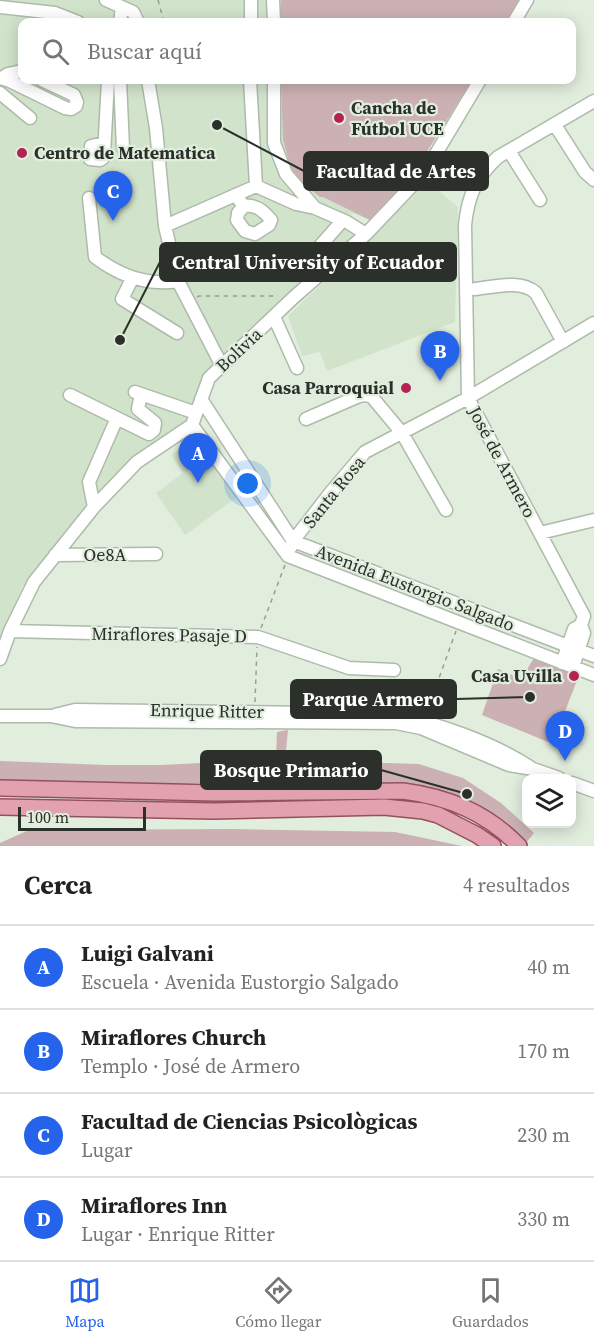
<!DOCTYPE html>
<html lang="es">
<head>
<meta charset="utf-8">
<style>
	body { margin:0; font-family:"Source Serif 4",serif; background:#f2f2f2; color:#222 }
	.controls { position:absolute; right:18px; bottom:18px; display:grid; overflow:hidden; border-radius:12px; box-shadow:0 3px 15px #0003 }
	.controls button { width:54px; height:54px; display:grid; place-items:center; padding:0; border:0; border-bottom:2px solid #e0e0e0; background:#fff; color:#222; font:30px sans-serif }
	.scale { position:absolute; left:18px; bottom:15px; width:128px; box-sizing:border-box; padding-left:6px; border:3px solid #2b302a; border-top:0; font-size:16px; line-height:21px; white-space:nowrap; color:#2b302a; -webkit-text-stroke:4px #e1eddd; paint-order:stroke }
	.you { position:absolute; left:248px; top:484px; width:21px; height:21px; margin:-15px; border:4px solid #fff; border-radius:50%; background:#1a73e8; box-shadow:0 0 0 9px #1a73e833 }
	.badge { display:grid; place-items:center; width:39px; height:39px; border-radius:50%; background:#2563eb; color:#fff; font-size:20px; font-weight:700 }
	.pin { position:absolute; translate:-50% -50px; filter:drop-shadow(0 2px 3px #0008) }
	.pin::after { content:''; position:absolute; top:32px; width:21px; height:18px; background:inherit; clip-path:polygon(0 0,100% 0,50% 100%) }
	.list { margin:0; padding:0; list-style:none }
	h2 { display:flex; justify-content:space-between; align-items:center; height:78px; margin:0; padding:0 24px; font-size:26px }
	h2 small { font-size:20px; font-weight:400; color:#767676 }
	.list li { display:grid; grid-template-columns:39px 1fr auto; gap:18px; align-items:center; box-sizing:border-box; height:84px; padding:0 24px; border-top:2px solid #e0e0e0 }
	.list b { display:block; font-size:22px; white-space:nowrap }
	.list p { margin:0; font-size:20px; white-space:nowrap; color:#767676 }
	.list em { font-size:20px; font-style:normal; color:#767676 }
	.icon { flex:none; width:33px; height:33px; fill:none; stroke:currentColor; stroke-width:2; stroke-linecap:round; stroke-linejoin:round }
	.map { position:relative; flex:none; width:594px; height:846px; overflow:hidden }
	.search { position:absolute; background:#fff; box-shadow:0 3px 15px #0003; left:18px; right:18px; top:18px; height:66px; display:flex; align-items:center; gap:15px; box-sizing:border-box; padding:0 21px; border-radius:12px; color:#767676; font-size:22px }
	.sheet { height:414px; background:#fff }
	nav { display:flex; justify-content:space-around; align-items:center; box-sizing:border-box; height:84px; border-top:2px solid #e0e0e0; background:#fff; font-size:16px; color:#767676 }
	nav a { display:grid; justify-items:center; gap:3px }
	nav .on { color:#2563eb }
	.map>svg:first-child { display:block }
	.built { fill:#d2e3cc }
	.green { fill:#ccb1b4 }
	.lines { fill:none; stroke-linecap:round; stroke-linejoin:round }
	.minor-casing { stroke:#aebaaa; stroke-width:15 }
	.major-casing { stroke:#94515d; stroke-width:18 }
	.path { stroke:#97a095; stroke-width:1.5; stroke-dasharray:4.5 4.5; stroke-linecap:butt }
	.minor { stroke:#fff; stroke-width:12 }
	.major { stroke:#e1a1af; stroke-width:15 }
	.poi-dot { fill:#b32251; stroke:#e1eddd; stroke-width:2 }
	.labels { text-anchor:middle; stroke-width:4.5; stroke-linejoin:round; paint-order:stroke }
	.poi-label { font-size:18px; font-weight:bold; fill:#2b302a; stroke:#e1eddd; text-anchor:start }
	.street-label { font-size:18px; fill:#2b302a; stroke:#e1eddd }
	.leader { fill:none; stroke:#2b302a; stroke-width:2 }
	.callout-dot { fill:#2b302a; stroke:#e1eddd; stroke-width:2 }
	.callout { fill:#2b302a; stroke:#2b302a; stroke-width:2 }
	.callout-label { font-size:20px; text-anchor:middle; font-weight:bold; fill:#fff }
</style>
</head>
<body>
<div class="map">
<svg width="594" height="846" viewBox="0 0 594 846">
	<rect width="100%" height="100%" fill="#e1eddd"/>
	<path class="built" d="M 0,0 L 523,0 L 509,22 L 22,22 L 22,80 L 472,80 L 408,182 L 372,221 L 352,213 L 343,228 L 355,237 L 218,360 L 204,374 L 188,421 L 119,472 L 69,528 L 22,587 L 0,643 Z
		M 428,182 L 458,207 L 455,322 L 327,371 L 320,352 L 302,356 L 288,316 Z
		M 195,438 L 237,497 L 185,535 L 156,493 L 183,473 L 171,455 Z"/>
	<path class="green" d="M 281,0 L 523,0 L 509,22 L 281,22 Z
		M 281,80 L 472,80 L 408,182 L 372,221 L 323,197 L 320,197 L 296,178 L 288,158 L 283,140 Z
		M 534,658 L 581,670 L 564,714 L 583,729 L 576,744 L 553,744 L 482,715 L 498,669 L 521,679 Z
		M 288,730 L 285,760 L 419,764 L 463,778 L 501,803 L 534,833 L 526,843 L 466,804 L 428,786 L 306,779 L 187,784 L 0,780 L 0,761 L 107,765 L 162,765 L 276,759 L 277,732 Z
		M 233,829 L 395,832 L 462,846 L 0,846 L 0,843 L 29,830 Z"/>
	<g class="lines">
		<g class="minor-casing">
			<path id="minor" d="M 106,0 L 133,12 L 138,22
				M 273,0 L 274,22
				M 0,7 L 55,13 L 78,22
				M 120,22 L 122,7
				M 251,22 L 251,0
				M 514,22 L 527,0
				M 0,78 L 10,81 L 65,108 L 71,109 L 76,106 L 77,102 L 74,95 L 42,80
				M 2,78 L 8,74 L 22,71
				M 120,80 L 123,148
				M 148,80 L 156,128 L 165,226 L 178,281 L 222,366
				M 250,80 L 256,186
				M 274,80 L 274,143 L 286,174 L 315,208 L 347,222 L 366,234
				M 0,93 L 30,118
				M 555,125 L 585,172 L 594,180
				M 104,143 L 91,146 L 90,159 L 100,160 L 103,158 L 104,154 L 108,80
				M 509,151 L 540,200
				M 235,195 L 244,206 C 256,204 264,211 271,220 L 269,225 L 255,234 L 245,231 L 237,220 L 238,213 L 244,206
				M 89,198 L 95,257 C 120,276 147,286 178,281
				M 165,226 L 256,186 L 296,204 L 315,208
				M 305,263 L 343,220
				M 132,279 L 122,299 L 177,333
				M 475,289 C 494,287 521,279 536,293 L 563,342
				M 274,317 L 297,368
				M 135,392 L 196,413
				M 70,395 L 149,434 L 154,430 L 155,423 L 138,409 L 141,394
				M 201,399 L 293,541 L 594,656
				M 306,419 L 359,396 L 366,395 L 372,397 L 402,433 L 446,510
				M 192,425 L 288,556 L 594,675
				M 94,507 L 89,482 L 117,418
				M 540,533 L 594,520
				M 291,547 L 293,541 L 331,492 L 365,452 L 468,398 L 594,323
				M 55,555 L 156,554
				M 10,631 L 258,637 L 349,668 L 394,670
				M 0,659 L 10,631 L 34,582 L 94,507 L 137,462 L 192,425 L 209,378 L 293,298 L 366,234 L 425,172 L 480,80
				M 562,663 L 574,629 L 581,625 L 584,616 L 468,398 L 465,225 C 468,196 476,177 498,157 L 594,101
				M 573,667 L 584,633 L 581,625
				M 55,715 L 75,710 L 394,714 C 437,723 493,743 530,767
				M 0,716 L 51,716 L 75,721 L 396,723 L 421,728 L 509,765 L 533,769 L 559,778
				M 572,783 L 594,791"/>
		</g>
		<g class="major-casing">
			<path id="major" d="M 0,788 L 216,793 L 403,791 C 449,797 487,813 519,846
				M 0,807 L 214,811 L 384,807 L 423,811 L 438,815 L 477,835 L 493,846"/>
		</g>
		<path class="path" d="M 158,0 L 164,22
			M 197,297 L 199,296 L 278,296
			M 261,628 L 285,565
			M 255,702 L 257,647
			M 427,711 L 456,631"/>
		<use href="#minor" class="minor"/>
		<use href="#major" class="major"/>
	</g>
	<g class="poi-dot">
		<circle cx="339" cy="118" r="6"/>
		<circle cx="22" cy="153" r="6"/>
		<circle cx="406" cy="388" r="6"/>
		<circle cx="574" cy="676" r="6"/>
	</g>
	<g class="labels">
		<g class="poi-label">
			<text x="351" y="114">Cancha de<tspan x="351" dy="21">Fútbol UCE</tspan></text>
			<text x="34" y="159">Centro de Matematica</text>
			<text x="394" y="394" text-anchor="end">Casa Parroquial</text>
			<text x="562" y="682" text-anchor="end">Casa Uvilla</text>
		</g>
		<g class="street-label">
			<text transform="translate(239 350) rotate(-43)" y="6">Bolivia</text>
			<text transform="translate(502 462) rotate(62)" y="6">José de Armero</text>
			<text transform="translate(334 492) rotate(-51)" y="6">Santa Rosa</text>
			<text x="105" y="561">Oe8A</text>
			<text transform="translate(415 588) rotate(21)" y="6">Avenida Eustorgio Salgado</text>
			<text transform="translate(169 635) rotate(1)" y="6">Miraflores Pasaje D</text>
			<text transform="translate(207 711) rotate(1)" y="6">Enrique Ritter</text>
		</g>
	</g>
	<path class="leader" d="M217 125L304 171M120 340L160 262M530 697L456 699M467 794L381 770"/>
	<g class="callout-dot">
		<circle cx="217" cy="125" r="6"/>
		<circle cx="120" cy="340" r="6"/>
		<circle cx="530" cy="697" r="6"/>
		<circle cx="467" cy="794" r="6"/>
	</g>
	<g class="callout">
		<rect x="304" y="152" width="184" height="38" rx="6"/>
		<rect x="160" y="243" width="296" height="38" rx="6"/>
		<rect x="291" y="680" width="165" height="38" rx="6"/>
		<rect x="201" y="751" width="180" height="38" rx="6"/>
	</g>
	<g class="callout-label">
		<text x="396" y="178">Facultad de Artes</text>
		<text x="308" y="269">Central University of Ecuador</text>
		<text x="373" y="706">Parque Armero</text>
		<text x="291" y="777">Bosque Primario</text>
	</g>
</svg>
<div class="controls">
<button><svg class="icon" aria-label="layers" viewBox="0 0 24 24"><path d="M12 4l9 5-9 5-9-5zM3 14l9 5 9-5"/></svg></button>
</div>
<div class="scale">100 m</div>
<div class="you"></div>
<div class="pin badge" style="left:198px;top:483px">A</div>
<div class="pin badge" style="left:440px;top:381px">B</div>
<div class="pin badge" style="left:113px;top:221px">C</div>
<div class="pin badge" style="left:565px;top:761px">D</div>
<div class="search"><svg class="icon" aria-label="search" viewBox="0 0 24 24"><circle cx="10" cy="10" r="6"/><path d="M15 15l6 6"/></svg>Buscar aquí</div>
</div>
<section class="sheet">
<h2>Cerca<small>4 resultados</small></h2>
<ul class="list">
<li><span class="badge">A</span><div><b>Luigi Galvani</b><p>Escuela · Avenida Eustorgio Salgado</p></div><em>40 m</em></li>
<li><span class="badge">B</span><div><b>Miraflores Church</b><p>Templo · José de Armero</p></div><em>170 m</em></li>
<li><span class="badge">C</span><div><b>Facultad de Ciencias Psicològicas</b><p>Lugar</p></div><em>230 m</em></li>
<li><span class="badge">D</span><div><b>Miraflores Inn</b><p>Lugar · Enrique Ritter</p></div><em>330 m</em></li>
</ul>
</section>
<nav>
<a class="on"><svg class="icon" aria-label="map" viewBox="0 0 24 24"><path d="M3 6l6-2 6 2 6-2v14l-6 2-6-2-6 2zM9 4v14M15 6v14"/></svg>Mapa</a>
<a><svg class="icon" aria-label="directions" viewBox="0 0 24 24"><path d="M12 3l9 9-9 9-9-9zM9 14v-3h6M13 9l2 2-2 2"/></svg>Cómo llegar</a>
<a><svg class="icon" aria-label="saved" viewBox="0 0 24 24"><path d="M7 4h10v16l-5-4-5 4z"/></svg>Guardados</a>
</nav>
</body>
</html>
